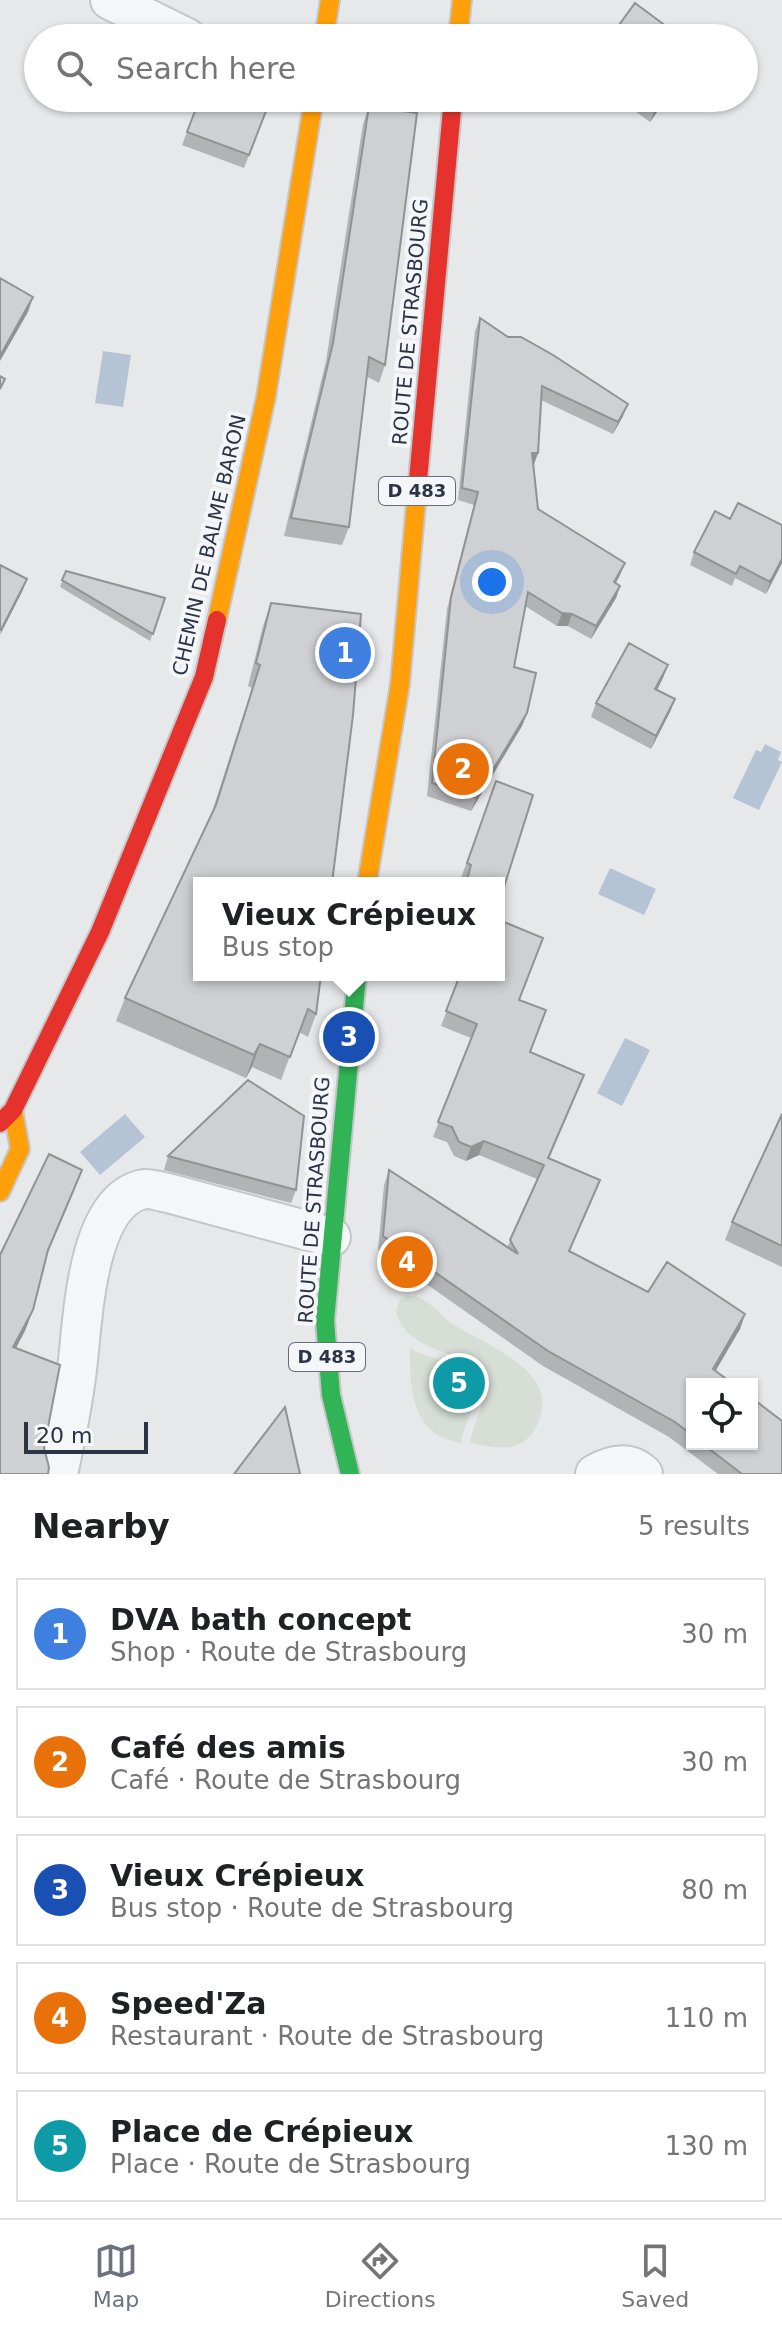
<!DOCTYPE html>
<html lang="en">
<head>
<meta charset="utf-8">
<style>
	body { margin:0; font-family:"DejaVu Sans",sans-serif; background:#f6f6f6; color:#202124 }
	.controls { position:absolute; right:24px; bottom:24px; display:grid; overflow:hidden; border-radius:0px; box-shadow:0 2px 6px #0004 }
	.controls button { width:72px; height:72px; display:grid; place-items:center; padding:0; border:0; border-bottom:2px solid #e0e0e0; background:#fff; color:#202124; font:40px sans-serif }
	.scale { position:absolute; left:24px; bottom:20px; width:124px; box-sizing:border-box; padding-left:8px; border:4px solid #2b3445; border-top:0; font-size:22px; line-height:28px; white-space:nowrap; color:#2b3445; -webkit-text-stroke:6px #f4f6f9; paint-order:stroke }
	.you { position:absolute; left:492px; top:582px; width:28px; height:28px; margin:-20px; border:6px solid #fff; border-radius:50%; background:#1a73e8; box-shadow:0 0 0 12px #1a73e833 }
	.badge { display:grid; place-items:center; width:52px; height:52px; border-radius:50%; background:#6c737f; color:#fff; font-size:26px; font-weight:700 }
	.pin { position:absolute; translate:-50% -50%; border:4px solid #fff; box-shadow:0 2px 8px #0006 }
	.popup { position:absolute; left:193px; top:877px; width:312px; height:104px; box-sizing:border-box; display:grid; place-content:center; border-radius:0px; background:#fff; filter:drop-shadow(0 2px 6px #0005); font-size:26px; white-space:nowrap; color:#757577 }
	.popup b { font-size:30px; color:#202124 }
	.popup::after { content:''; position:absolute; left:50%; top:100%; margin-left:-16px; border:16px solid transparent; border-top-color:#fff }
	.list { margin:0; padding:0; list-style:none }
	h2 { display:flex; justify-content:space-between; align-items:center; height:104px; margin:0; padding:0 32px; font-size:34px }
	h2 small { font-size:26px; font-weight:400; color:#757577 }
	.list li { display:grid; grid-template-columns:52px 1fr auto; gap:24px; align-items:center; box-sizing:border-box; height:112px; margin:0 16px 16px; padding:0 16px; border:2px solid #e0e0e0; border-radius:0px }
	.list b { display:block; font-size:30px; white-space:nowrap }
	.list p { margin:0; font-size:26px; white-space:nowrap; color:#757577 }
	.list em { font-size:26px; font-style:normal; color:#757577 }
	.icon { flex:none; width:44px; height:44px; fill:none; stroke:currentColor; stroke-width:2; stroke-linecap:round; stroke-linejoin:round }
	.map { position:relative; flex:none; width:782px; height:1474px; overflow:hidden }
	.search { position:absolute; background:#fff; box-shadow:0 2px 6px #0004; left:24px; right:24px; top:24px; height:88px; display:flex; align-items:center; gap:20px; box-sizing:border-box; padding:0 28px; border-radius:44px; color:#757577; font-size:30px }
	.sheet { height:744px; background:#fff }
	nav { display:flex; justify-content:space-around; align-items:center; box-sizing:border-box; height:112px; border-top:2px solid #e0e0e0; background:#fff; font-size:22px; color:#757577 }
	nav a { display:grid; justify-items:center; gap:4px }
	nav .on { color:#6c737f }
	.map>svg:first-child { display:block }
	.green { fill:#d6ded6 }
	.water { fill:#b4c4d5 }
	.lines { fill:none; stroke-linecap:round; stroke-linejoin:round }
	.street-casing { stroke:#c4c6c8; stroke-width:42 }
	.fast-casing { stroke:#c4c6c8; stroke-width:22 }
	.slow-casing { stroke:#c4c6c8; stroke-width:22 }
	.jam-casing { stroke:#c4c6c8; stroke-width:22 }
	.street { stroke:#f5f6f7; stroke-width:38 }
	.fast { stroke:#30b455; stroke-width:18 }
	.slow { stroke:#ff9f0a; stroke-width:18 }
	.jam { stroke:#e5322d; stroke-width:18 }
	.wall { fill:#b1b3b5 }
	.shaded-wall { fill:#909294 }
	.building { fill:#ced0d3; stroke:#909294; stroke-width:2 }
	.labels { text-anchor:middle; stroke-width:8; stroke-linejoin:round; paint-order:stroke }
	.shield { fill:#f4f6f9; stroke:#676e7b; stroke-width:2 }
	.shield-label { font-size:18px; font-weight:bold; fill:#2b3445 }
	.street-label { font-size:20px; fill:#2b3445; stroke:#f4f6f9 }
</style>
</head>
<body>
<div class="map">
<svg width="782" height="1474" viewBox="0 0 782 1474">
	<rect width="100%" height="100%" fill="#e6e8ea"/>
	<path class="green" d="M 406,1296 C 425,1293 436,1312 451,1323 C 484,1345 568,1372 535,1429 C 520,1455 494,1447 470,1443 C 472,1426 483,1410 483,1394 C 482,1342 411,1363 396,1312 L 399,1301 Z
		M 410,1348 C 432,1363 480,1361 474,1400 C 472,1415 463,1427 461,1443 C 411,1435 410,1389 410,1348 Z"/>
	<path class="water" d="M 103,351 L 131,355 L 123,407 L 95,403 Z
		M 765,744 L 781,752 L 778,760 L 782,762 L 759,810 L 733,798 L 756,750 L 761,752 Z
		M 610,868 L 656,889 L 644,915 L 598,894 Z
		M 625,1038 L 650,1050 L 622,1106 L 597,1093 Z
		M 125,1114 L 145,1137 L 100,1175 L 80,1152 Z"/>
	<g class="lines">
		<g class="street-casing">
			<path id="street" d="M 110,0 L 187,38
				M 58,1474 C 65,1442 72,1409 76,1377 C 83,1331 83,1201 144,1189 C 150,1188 161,1192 168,1193 L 331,1237
				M 595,1474 C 611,1465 628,1460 643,1474"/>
		</g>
		<g class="fast-casing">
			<path id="fast" d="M 350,1474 L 331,1395 L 325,1321 L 357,975"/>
		</g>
		<g class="slow-casing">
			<path id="slow" d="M 324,38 L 330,0
				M 458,38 L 462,0
				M 217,620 L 266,397 L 314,98
				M 367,883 L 400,684 L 418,480
				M 0,1192 L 20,1149 L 13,1110"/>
		</g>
		<g class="jam-casing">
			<path id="jam" d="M 418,480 L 453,98
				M 0,1123 L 13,1110 L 100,932 L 204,677 L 217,620"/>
		</g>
		<use href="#street" class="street"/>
		<use href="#fast" class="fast"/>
		<use href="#slow" class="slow"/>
		<use href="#jam" class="jam"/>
	</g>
	<path class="wall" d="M 200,98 L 271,98 L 244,168 L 182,145 Z
		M 617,98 L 667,98 L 650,122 Z
		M 369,106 L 385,365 L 379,383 L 366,376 L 349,527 L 342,545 L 284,536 L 326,361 L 363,124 Z
		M 480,318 L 623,416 L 613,434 L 541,400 L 538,453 L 534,465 L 538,509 L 620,575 L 616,583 L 620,586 L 616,598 L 591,639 L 568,626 L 557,626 L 525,606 L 514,667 L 527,713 L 522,726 L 471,811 L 427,796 L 447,609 L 474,505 L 458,500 L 475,331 Z
		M 694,552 L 782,563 L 766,594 L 735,578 L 732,586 L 690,565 Z
		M 66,571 L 165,598 L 150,641 L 60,587 Z
		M 271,603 L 321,975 L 316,1014 L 308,1037 L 299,1032 L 281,1080 L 252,1067 L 246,1078 L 116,1021 L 125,998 L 212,812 L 252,688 L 248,686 L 263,626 Z
		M 668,665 L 657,690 L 675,699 L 670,712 L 651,749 L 591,717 L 596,703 Z
		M 496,781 L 499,883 L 465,883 L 466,879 L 461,878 Z
		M 460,975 L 519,1000 L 530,1052 L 584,1075 L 549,1159 L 600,1180 L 569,1251 L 648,1292 L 745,1314 L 740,1329 L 692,1384 L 692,1444 L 752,1444 L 782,1474 L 718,1474 L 669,1437 L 543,1366 L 378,1250 L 384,1185 L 389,1170 L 507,1248 L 537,1179 L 479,1155 L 466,1161 L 454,1156 L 447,1142 L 433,1137 L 471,1038 L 441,1026 Z
		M 782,1114 L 782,1267 L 725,1240 L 732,1222 Z
		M 168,1156 L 296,1190 L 291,1203 L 164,1170 Z"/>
	<path class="shaded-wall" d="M 663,98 L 667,98 L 650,122 L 655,109 Z
		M 33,297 L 28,312 L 0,361 L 0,356 Z
		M 628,404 L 623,416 L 613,434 L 618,422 Z
		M 532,453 L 538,453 L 533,466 Z
		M 782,559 L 782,563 L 766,594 L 770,582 Z
		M 625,563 L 620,575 L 609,595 L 614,582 Z
		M 27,579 L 22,592 L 0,635 L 1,630 Z
		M 620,586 L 616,598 L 591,639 L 596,626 Z
		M 562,613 L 572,614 L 568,626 L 557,626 Z
		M 668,665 L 663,678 L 651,702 L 655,689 Z
		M 675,699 L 670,712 L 651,749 L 656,736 Z
		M 527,713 L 522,726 L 471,811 L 476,798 Z
		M 260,1044 L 252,1067 L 246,1078 L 254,1055 Z
		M 484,1141 L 479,1155 L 466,1161 L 471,1147 Z
		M 82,1170 L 74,1191 L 40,1271 L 48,1250 Z
		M 33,1310 L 25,1331 L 5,1369 L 13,1347 Z
		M 745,1314 L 740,1329 L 708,1384 L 713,1369 Z"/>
	<path class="building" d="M 635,3 L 682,38 L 614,38 L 611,36 Z
		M 200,98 L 271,98 L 249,155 L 187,132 Z
		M 640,98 L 663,98 L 655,109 Z
		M 369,106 L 417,113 L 385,365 L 369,357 L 349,527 L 291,518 L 333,343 Z
		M 0,278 L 33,297 L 0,356 Z
		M 480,318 L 508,337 L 521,337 L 553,355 L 628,404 L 618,422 L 542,386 L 538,453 L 532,453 L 538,509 L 625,563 L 614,582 L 620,586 L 596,626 L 572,614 L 562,613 L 528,592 L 514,667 L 536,673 L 527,713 L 476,798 L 432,783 L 451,597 L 478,492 L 462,488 Z
		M 0,376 L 5,379 L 0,389 Z
		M 738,503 L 782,525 L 782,559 L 770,582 L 740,566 L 736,574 L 694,552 L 715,511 L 730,519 Z
		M 0,565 L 27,579 L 1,630 L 0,630 Z
		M 66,571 L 165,598 L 153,634 L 62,580 Z
		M 271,603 L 361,614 L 353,715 L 332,883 L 199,883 L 199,975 L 321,975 L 316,1014 L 308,1009 L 290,1057 L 260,1044 L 254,1055 L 125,998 L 216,805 L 260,665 L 256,663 Z
		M 629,643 L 668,665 L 655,689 L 675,699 L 656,736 L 596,703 Z
		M 496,781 L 533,795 L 499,903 L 499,883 L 466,883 L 471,865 L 467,863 Z
		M 499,920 L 543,938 L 519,1000 L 546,1010 L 530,1052 L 584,1075 L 548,1158 L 600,1180 L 569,1251 L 648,1292 L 667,1262 L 745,1314 L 713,1369 L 733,1384 L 692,1384 L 692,1435 L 675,1422 L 548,1351 L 383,1236 L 389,1170 L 518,1254 L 510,1240 L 544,1165 L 484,1141 L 471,1147 L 459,1142 L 452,1127 L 438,1122 L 477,1024 L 446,1011 L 460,975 L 499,975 Z
		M 248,1080 L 304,1116 L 296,1190 L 168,1156 Z
		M 782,1114 L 782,1246 L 732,1222 Z
		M 49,1154 L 82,1170 L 48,1250 L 33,1310 L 13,1347 L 60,1365 L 44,1448 L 49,1467 L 48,1474 L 0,1474 L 0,1255 Z
		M 752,1398 L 782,1421 L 782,1474 L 742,1474 L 703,1444 L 752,1444 Z
		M 285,1407 L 300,1474 L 234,1474 Z"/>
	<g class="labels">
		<g class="shield">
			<rect x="379" y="477" width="76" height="28" rx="6"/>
			<rect x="289" y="1343" width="76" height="28" rx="6"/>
		</g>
		<g class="shield-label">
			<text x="417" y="497">D 483</text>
			<text x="327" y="1363">D 483</text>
		</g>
		<g class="street-label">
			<text transform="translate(410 322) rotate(-85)" y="7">ROUTE DE STRASBOURG</text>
			<text transform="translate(209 545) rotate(-77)" y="7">CHEMIN DE BALME BARON</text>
			<text transform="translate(314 1200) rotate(-86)" y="7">ROUTE DE STRASBOURG</text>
		</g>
	</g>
</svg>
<div class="controls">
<button><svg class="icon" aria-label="locate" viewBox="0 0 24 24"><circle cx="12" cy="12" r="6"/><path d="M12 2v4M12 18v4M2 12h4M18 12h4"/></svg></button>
</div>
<div class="scale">20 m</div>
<div class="you"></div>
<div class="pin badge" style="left:345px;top:653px;background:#3f7fe0">1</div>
<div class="pin badge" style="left:463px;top:769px;background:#e8710a">2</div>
<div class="pin badge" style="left:349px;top:1037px;background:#1a4fb4">3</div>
<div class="popup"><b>Vieux Crépieux</b>Bus stop</div>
<div class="pin badge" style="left:407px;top:1262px;background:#e8710a">4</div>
<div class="pin badge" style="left:459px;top:1383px;background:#0f9aa8">5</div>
<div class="search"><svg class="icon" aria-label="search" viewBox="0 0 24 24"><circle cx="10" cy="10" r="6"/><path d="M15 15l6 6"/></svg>Search here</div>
</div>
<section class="sheet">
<h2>Nearby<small>5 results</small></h2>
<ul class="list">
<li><span class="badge" style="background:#3f7fe0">1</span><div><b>DVA bath concept</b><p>Shop · Route de Strasbourg</p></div><em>30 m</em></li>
<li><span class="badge" style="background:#e8710a">2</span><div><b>Café des amis</b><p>Café · Route de Strasbourg</p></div><em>30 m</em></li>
<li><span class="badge" style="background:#1a4fb4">3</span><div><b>Vieux Crépieux</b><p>Bus stop · Route de Strasbourg</p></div><em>80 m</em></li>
<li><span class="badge" style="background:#e8710a">4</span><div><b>Speed'Za</b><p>Restaurant · Route de Strasbourg</p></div><em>110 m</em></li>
<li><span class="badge" style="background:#0f9aa8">5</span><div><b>Place de Crépieux</b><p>Place · Route de Strasbourg</p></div><em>130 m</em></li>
</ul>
</section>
<nav>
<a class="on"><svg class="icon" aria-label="map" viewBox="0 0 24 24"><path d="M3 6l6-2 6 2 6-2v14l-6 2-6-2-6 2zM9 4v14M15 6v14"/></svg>Map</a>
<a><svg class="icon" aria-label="directions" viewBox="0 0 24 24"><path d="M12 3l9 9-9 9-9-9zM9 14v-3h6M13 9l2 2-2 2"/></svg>Directions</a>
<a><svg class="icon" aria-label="saved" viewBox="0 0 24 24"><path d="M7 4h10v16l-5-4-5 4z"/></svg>Saved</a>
</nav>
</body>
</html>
